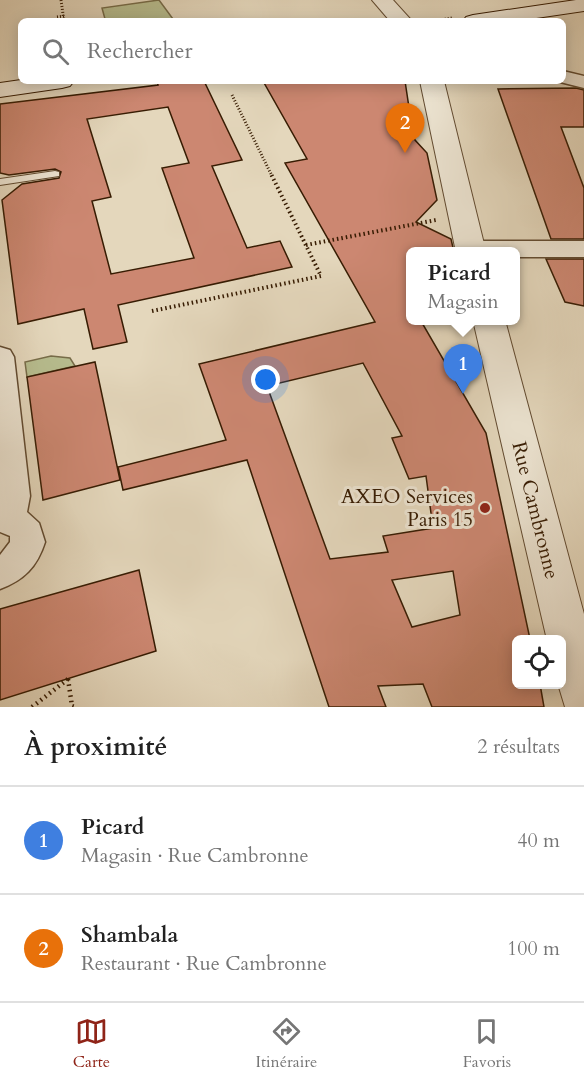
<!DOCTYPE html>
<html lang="fr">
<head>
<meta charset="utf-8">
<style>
	body { margin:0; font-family:Cardo,serif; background:#f6f6f6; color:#222 }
	.controls { position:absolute; right:18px; bottom:18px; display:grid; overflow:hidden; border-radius:9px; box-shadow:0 3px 15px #0003 }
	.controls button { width:54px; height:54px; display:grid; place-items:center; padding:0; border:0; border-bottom:2px solid #e0e0e0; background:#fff; color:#222; font:30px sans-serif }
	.you { position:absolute; left:266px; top:380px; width:21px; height:21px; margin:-15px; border:4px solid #fff; border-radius:50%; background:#1a73e8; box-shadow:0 0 0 9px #1a73e833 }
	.badge { display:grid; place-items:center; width:39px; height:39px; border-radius:50%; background:#8f2418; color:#fff; font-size:20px; font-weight:700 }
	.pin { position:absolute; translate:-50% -50px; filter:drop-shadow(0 2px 3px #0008) }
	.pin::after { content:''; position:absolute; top:32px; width:21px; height:18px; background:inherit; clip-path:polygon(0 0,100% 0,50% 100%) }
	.popup { position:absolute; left:406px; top:247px; width:114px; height:78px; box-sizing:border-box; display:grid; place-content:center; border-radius:9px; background:#fff; filter:drop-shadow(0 2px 4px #0005); font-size:20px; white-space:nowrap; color:#767676 }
	.popup b { font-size:22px; color:#222 }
	.popup::after { content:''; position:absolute; left:50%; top:100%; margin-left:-12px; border:12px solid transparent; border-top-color:#fff }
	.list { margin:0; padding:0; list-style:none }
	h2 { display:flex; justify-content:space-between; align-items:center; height:78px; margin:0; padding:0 24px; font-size:26px }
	h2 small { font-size:20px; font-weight:400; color:#767676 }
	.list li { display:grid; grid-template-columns:39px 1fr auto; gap:18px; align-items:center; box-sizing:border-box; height:108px; padding:0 24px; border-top:2px solid #e0e0e0 }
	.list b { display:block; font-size:22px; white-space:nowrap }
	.list p { margin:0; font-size:20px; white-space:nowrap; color:#767676 }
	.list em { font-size:20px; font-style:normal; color:#767676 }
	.icon { flex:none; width:33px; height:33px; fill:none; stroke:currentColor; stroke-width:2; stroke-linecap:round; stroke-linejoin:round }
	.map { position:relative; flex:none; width:584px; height:707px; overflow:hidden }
	.search { position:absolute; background:#fff; box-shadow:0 3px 15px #0003; left:18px; right:18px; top:18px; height:66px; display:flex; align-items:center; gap:15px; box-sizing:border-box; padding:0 21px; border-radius:9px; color:#767676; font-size:22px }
	.sheet { height:294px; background:#fff }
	nav { display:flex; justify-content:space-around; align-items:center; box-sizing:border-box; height:84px; border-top:2px solid #e0e0e0; background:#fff; font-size:16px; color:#767676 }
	nav a { display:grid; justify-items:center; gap:3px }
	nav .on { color:#8f2418 }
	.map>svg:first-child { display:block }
	.green { fill:#b7bd8f; stroke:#776c49; stroke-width:1.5 }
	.building { fill:#cc8771; stroke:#371c03; stroke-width:1.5; fill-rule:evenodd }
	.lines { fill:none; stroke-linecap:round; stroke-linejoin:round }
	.service-casing { stroke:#624b31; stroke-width:2 }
	.minor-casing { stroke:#624b31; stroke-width:3 }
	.tertiary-casing { stroke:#624b31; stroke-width:2 }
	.secondary-casing { stroke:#371c03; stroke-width:2 }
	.path-far2 { stroke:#371c03; stroke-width:3; stroke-dasharray:1 2; stroke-linecap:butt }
	.path-far1 { stroke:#371c03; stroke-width:4; stroke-dasharray:1.5 3; stroke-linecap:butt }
	.path { stroke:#371c03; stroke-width:4.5; stroke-dasharray:1.5 4; stroke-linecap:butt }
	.service { fill:#ede5d3; fill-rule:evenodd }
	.minor { fill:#ede5d3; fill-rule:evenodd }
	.tertiary { fill:#ede5d3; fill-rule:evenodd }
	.secondary { fill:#ede5d3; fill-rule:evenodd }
	.poi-dot { fill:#8f2418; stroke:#ede5d3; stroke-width:2 }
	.labels { text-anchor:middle; stroke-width:6; stroke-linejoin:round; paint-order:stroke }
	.poi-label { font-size:20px; fill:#371c03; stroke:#ede5d3; text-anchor:end }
	.street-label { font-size:20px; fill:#371c03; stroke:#ede5d3 }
</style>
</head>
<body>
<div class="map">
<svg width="584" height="707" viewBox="0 0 584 707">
	<rect width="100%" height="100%" fill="#e4d7bc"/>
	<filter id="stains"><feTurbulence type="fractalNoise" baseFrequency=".00333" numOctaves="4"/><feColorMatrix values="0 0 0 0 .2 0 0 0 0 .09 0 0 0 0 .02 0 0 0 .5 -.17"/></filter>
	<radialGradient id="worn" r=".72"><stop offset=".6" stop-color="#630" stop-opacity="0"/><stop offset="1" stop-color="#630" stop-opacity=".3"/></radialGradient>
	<path class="green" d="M 159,0 L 173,19 L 105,19 L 102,8 Z
		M 51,356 L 70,358 L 75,366 L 27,377 L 25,362 Z"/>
	<path class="building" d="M 157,81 L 204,81 L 242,160 L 212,166 L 247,248 L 280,241 L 292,267 L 118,305 L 127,342 L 93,349 L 84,309 L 18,324 L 2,200 L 22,184 L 59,178 L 61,172 L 55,169 L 9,175 L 0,173 L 0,104 L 158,85 ZM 168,107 L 189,163 L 162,168 L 194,258 L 111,274 L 92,201 L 111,197 L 87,119 Z
		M 263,81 L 405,81 L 413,134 L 415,140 L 427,153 L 437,200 L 416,222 L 451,239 L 454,252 L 411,252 L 411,321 L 421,321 L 486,433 L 530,639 L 516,639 L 516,684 L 540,684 L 544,707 L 432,707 L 423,684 L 378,686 L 386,707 L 329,707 L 247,460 L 123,490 L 118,467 L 226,440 L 199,364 L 375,322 L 285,163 L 307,159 ZM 363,363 L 402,436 L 392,438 L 409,479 L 426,476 L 433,528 L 383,536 L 388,552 L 330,559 L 267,386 ZM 453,571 L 460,615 L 412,627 L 392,580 Z
		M 576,88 L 584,90 L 584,127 L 561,127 L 584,188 L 584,239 L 551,239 L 498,89 Z
		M 546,259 L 584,259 L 584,306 L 565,302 Z
		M 95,362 L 120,480 L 43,500 L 27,377 Z
		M 139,570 L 156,651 L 0,700 L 0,609 Z"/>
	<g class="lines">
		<g class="service-casing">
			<path id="service" d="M 55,171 L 59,172 L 59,176 L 0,185 L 0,179 Z"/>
		</g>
		<g class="minor-casing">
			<path id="minor" d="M 563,71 L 584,76 L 584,88 L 556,81 L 563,81 Z
				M 471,241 L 584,241 L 584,257 L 516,257 L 516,252 L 460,252 L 458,249 L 462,243 Z
				M 0,347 L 10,350 L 14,357 L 30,496 L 27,512 L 39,523 L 45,542 C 37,567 24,580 0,589 L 0,555 L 10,542 L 10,536 L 0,532 Z"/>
		</g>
		<g class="tertiary-casing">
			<path id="tertiary" d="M 372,0 L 393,0 L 412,21 L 390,21 Z
				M 420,81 L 444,81 L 486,252 L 456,252 Z
				M 473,320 L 505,320 L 584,614 L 584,707 L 565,707 L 558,684 L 562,684 L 562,640 L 547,640 Z"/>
		</g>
		<g class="secondary-casing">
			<path id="secondary" d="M 576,0 L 584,0 L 584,11 L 516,21 L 463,21 L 466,17 L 473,15 Z
				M 21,80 L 21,81 L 74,81 L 70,86 L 62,88 L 0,97 L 0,83 Z"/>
		</g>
		<path class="path-far2" d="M 61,0 L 64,21
			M 57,17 L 64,16
			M 433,21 L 452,18
			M 232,95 L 272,176"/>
		<path class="path-far1" d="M 306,245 L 436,220
			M 152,311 L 321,276 L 271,174"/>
		<path class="path" d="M 68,679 L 72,706 L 75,707
			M 32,707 L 68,679"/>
		<use href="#service" class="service"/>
		<use href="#minor" class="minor"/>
		<use href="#tertiary" class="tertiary"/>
		<use href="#secondary" class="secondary"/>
	</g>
	<circle class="poi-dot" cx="485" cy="508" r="6"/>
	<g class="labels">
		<g class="poi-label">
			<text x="473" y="503">AXEO Services<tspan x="473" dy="23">Paris 15</tspan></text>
		</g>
		<g class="street-label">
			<text transform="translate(536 510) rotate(76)" y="7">Rue Cambronne</text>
		</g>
	</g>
	<rect width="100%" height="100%" filter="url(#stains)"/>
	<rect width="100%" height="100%" fill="url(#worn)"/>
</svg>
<div class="controls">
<button><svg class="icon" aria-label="locate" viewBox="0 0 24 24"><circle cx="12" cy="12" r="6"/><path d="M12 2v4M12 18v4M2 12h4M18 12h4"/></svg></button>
</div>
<div class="you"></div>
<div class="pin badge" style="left:463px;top:394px;background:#3f7fe0">1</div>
<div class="popup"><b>Picard</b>Magasin</div>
<div class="pin badge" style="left:405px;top:153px;background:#e8710a">2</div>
<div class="search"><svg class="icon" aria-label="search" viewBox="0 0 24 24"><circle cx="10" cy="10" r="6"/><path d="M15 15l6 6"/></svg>Rechercher</div>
</div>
<section class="sheet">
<h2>À proximité<small>2 résultats</small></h2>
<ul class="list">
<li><span class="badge" style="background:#3f7fe0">1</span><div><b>Picard</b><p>Magasin · Rue Cambronne</p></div><em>40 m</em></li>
<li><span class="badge" style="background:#e8710a">2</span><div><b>Shambala</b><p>Restaurant · Rue Cambronne</p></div><em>100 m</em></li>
</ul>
</section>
<nav>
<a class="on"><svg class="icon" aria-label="map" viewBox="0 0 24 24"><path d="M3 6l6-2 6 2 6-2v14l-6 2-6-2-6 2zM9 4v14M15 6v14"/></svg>Carte</a>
<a><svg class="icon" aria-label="directions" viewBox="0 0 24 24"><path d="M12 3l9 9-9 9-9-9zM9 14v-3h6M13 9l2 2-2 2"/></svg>Itinéraire</a>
<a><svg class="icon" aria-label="saved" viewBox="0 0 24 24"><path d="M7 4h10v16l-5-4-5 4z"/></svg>Favoris</a>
</nav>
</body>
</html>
